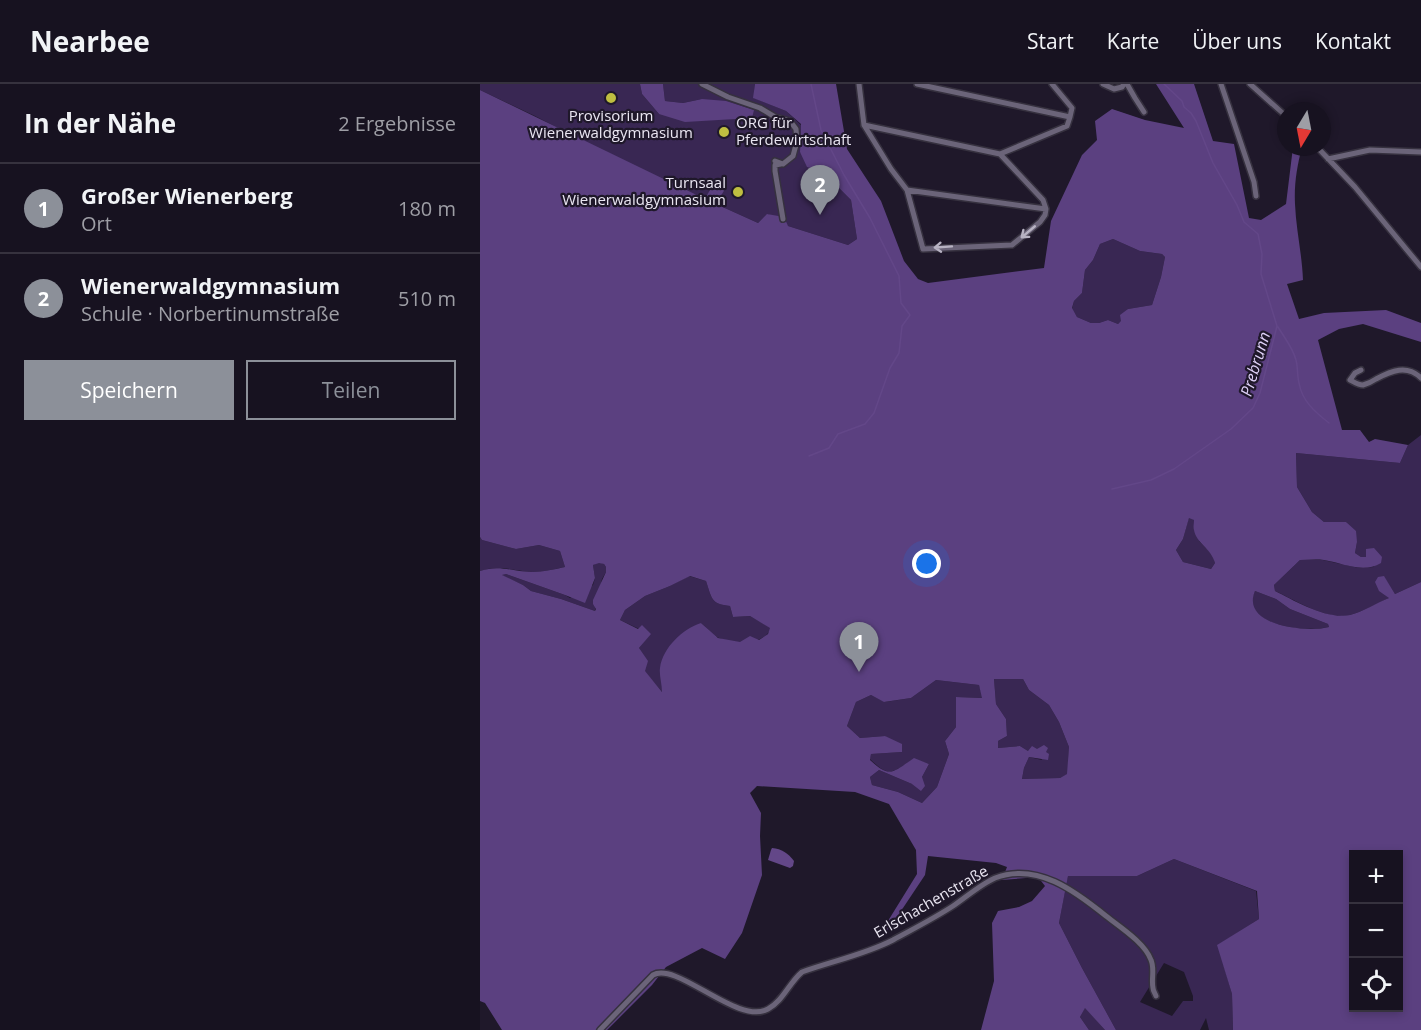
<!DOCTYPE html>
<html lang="de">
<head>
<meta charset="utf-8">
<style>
	body { margin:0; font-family:"Open Sans",sans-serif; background:#201b29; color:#f1f3f6 }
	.controls { position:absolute; right:18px; bottom:18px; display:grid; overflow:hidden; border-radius:0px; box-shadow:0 3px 9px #0003 }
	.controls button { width:54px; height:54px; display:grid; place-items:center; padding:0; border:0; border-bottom:2px solid #36323e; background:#171220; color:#f1f3f6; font:30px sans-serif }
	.compass { position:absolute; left:797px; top:18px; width:54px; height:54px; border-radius:50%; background:#171220; box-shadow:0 3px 9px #0003; rotate:190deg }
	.you { position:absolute; left:447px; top:480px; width:21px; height:21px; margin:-15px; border:4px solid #fff; border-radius:50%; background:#1a73e8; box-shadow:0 0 0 9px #1a73e833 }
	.badge { display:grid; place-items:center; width:39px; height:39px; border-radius:50%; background:#8c9099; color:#fff; font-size:20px; font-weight:700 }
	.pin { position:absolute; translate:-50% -50px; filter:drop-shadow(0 2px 3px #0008) }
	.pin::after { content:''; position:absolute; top:32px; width:21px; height:18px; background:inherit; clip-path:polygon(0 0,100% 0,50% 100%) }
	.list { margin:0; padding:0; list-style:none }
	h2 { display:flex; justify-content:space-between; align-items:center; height:78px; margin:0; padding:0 24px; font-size:26px }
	h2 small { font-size:20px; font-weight:400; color:#9e9ea5 }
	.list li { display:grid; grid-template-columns:39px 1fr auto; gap:18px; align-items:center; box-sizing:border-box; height:90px; padding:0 24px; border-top:2px solid #36323e }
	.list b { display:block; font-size:22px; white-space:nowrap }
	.list p { margin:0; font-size:20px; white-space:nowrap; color:#9e9ea5 }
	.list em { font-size:20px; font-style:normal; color:#9e9ea5 }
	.actions { display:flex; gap:12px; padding:18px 24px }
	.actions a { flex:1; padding:14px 0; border:2px solid #8c9099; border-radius:0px; text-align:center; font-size:21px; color:#8c9099 }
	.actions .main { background:#8c9099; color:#fff }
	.icon { flex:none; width:33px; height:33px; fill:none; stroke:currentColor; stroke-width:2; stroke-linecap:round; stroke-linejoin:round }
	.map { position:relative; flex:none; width:941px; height:946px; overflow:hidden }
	header { display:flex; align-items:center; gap:36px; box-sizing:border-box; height:84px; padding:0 30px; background:#171220; border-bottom:2px solid #36323e }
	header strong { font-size:28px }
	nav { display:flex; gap:33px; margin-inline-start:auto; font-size:21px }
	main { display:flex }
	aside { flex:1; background:#171220 }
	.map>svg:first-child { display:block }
	.green { fill:#392753; fill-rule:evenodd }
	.forest { fill:#5b4080; fill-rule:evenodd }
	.water { fill:#634788 }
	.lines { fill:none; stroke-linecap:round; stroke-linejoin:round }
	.stream { stroke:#634788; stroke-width:1.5 }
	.street-casing { stroke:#36313f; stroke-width:8 }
	.street { stroke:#6b6479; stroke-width:5 }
	.oneway { stroke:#b7b2c2 }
	.poi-dot { fill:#bfbe41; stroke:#1f182a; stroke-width:2 }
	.labels { text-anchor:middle; stroke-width:4.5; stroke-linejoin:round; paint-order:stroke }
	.poi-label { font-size:15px; fill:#eae6f2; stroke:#1f182a }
	.street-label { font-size:15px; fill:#eae6f2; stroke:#1f182a }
	.water-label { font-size:16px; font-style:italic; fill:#ded0f7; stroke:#1f182a }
</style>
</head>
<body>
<header>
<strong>Nearbee</strong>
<nav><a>Start</a><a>Karte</a><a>Über uns</a><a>Kontakt</a></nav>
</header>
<main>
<aside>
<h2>In der Nähe<small>2 Ergebnisse</small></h2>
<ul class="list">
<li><span class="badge">1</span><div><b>Großer Wienerberg</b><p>Ort</p></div><em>180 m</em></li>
<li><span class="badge">2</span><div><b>Wienerwaldgymnasium</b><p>Schule · Norbertinumstraße</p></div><em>510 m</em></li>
</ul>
<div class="actions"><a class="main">Speichern</a><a>Teilen</a></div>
</aside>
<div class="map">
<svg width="941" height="946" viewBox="0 0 941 946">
	<rect width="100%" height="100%" fill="#1f182a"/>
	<path class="green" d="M 0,0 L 160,0 L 162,10 L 179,30 L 222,15 L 203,19 L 185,17 L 183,0 L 275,0 L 274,14 L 306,27 L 321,41 L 320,68 L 343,88 L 371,116 L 377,155 L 368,161 L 308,142 L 288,130 L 278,139 L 236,120 L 236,98 L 222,119 L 55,32 L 0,6 Z
		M 633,155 L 660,167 L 682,170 L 685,173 L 681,193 L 672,221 L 648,225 L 642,237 L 638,240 L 628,236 L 619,239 L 611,239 L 597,233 L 592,225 L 594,217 L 602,209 L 605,186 L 613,176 L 620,160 Z
		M 941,351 L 941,498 L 915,510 L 904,493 L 909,514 C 897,519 883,528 870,531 C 848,537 815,516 795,507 L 794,501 L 820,476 L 843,476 L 879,484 L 894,483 L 886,473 L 881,473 L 875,469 L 877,458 L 866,438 L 844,438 L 832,428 L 817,403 L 816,369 L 920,379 L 928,361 Z
		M 709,433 L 715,436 L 719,457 L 733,471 L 735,479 L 731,485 L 703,478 L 696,466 L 703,455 Z
		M 0,453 L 2,456 L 36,465 L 59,461 L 80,467 L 85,483 C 75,485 63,488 52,488 C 33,487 20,480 0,487 Z
		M 119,478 L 124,480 L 126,483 L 126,488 L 122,495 L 115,527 L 81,515 L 51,507 L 43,501 L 21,491 L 26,490 L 85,511 L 90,514 L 113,501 L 115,494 L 113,481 Z
		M 209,492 L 226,497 C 232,515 231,520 250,522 L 253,533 L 270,532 L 291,544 C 284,562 255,560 239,554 C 233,551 226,543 221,539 L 183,609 L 164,587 L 159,564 L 170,550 L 140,536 L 145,526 L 165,512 L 190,502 Z
		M 775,507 L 796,515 L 810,525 L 848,540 L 849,543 C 829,548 773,544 772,516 C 772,515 774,508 775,507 Z
		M 514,595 L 543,595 L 549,606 L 569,621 L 579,638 L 589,663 L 588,690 L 580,694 L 542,695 L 544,684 L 549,673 L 562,676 L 557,666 L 548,667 L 540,662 L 518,664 L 518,657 L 527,652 L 526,635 L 516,620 Z
		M 456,596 L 499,601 L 503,614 L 476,613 L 476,643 L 465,657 L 469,670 L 457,703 L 442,719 L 418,708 L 392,701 L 390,693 L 399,686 L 432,700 L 442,693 L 449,680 L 434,675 C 412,688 410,695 390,675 L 391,670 L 422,668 L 405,652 L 380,654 L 367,642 L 376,618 L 391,611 L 405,618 L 431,614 Z
		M 694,775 L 776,807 L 779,835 L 738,861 L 752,910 L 753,946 L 729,946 L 726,934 L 720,946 L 636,946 L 602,884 L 579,839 L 588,791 L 657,792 ZM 684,879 L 704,888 L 713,912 L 713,917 L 703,917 L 692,932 L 660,918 Z
		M 605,923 L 625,946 L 609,946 L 600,933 Z"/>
	<path class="forest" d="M 160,0 L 183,0 L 185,17 L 203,19 L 222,15 L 246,17 L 274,26 L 272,34 L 205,38 L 179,30 L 162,10 Z
		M 275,0 L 356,0 L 367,65 L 401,117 L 424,177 L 438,195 L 448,199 L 564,184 L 571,137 L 602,71 L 617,56 L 615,37 L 632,25 L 665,36 L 704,44 L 676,0 L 714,0 L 733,57 L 754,60 L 769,134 L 781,136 L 806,120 L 813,63 L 822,63 C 817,82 814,100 815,120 C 816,145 822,170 823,196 L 807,200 L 819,235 L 844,229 L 906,226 L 941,239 L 941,258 L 883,240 L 859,245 L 838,256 L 862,346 L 880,346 L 889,358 L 895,355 L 928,361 L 920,379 L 816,369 L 817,403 L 832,428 L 844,438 L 866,438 L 876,447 L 877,458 L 875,469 L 881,473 L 886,473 L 886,465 L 894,464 L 902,473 L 901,479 C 883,490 863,479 844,476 C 836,475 828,476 820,476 L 794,501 L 795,507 C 815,517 847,536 870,531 C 883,528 896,519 909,514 L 899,507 L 895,498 L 898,493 L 904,492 L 915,510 L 941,498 L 941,946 L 753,946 L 752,910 L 737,861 L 779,835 L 777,807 L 694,775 L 657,792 L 588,792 L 579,839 L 602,884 L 636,946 L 625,946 L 605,924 L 600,933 L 609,946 L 501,946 L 514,897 L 512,839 L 518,827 L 539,823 L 552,817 L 565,802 L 558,793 L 522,796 L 527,783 L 516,779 L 448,772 L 445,791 L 407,848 L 397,850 L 397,846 L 403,845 L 437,790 L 436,766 L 409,720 L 375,708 L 277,702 L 270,709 L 281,729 L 280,752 L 282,791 L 262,849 L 245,875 L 222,864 L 186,883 L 172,901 L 127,946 L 22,946 L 5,919 L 0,917 L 0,487 C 20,480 33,488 52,488 C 62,488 76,485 85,483 L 80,467 L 59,461 L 36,465 L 2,456 L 0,453 L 0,6 L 225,115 C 230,107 234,94 246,97 L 245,105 L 236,120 L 278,139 L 287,130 L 304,133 L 308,142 L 368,161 L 377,155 L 371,116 L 343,88 L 327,83 L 320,68 L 321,40 L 306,27 L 273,14 ZM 633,155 L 660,167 L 682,170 L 685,173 L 681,193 L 672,221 L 648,225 L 640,231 L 641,237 L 638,240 L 628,236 L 619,239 L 611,239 L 597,233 L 592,224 L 594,217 L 602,209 L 605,186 L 613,176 L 620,160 ZM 709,434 L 714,436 C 714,440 713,443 714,446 C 716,459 731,464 735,479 L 731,485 L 703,478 L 696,466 L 703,455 ZM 119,479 L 124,480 L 126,483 L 126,488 L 113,516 L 113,520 L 116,525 L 115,527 L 81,515 L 51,507 L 43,501 L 22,491 L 26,490 L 85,511 L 105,519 L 115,494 L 113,481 ZM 210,492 L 226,497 C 232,515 231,520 250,522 L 253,533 L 270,532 L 290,544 L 288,550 L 279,556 L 270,552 L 260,558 L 238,554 L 221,539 C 203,545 183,563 180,584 C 179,591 182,600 182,608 L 165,587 L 168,577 L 159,564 L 171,550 L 162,541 L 158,545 L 140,536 L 145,526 L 165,512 L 190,502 ZM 775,507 L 796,515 L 810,525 L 848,540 L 849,543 C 827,549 760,542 775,507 ZM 514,595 L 543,595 L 549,606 L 569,621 L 579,638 L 589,663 L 587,690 L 580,694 L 542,695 L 544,684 L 549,673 L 568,676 L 569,670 L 566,668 L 568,664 L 564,661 L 557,665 L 552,662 L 548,667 L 540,662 L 518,664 L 518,657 L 527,652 L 526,635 L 516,620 ZM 456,596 L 499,601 L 502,614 L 476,613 L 476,643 L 465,657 L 469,670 L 457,703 L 442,719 L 418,708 L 392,701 L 390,693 L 399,686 L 432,700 L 441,707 L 445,702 L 442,693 L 449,680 L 434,674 C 413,688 410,695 390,676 L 391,670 L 422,668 L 422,660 L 405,652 L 380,654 L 367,642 L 376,618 L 391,611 L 404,618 L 431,614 ZM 874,770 L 918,770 L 918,924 L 874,924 Z"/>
	<path class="water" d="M 292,764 C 302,765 308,769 314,777 L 313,782 L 310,784 L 288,776 L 291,766 Z"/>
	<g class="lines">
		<path class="stream" d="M 798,243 C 804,253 813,264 816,276 C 818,283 817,291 819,299 C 822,317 835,328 849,339
			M 329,372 L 349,364 L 358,350 L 385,340 L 394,329 L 410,284 L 419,269 L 422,242 L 430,231 L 421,219 L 419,192 L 390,134 L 364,91 L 341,46 L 331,0
			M 632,405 L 671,396 L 694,385 L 751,345 L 773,324 L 780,309 L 797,242 L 781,190 L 782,170 L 778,150 L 764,138 L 757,121 L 733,79 L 716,37 L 711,29 L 704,23 L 702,17 L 684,0"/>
		<g class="street-casing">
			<path id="street" d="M 222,0 L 248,13 L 280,24 L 295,33 L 310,37 L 316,45 L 317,57 L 313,72 L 303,80 L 295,77
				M 379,0 L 384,41 L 411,85 L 427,106 L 443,165 L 532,161 L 560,138 L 565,131 L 566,125 L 563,116 L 520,70 L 587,42 L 590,33 L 592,24 L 572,0
				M 437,0 L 590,33
				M 623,0 L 634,5 L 642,3 L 644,0
				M 647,0 L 655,14 L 664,28
				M 741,0 L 774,98 L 776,112
				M 770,0 L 806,32
				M 384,41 L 520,70
				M 837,63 L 875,103 L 941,183
				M 848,75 L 890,66 L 941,68
				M 301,80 L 295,81 L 295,87 L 303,135
				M 427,106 L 566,125
				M 881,286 L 875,289 L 870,296 C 874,298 878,301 883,301 C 887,300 893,297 896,295 C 911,287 927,280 941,294
				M 120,946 L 173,891 C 197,877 258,942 288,925 C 303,917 309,899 322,888 C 352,877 384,871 413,856 C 433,845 453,835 473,822 C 485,814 501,800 515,794 C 557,778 595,807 626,832 C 640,843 665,859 671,876 C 675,885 671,895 673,904 C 673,907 675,909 676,912"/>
		</g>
		<use href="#street" class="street"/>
	</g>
	<defs><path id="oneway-shaft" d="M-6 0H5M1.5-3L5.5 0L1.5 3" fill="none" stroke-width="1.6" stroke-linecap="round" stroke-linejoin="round" transform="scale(1.5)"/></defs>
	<g class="oneway">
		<use href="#oneway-shaft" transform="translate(548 148) rotate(140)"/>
		<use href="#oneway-shaft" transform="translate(463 163) rotate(176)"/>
	</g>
	<g class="poi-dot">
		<circle cx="131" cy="14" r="6"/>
		<circle cx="244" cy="48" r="6"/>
		<circle cx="258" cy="108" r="6"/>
	</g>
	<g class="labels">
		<g class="poi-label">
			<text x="131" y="37">Provisorium<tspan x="131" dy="17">Wienerwaldgymnasium</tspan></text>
			<text x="256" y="44" text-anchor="start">ORG für<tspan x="256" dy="17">Pferdewirtschaft</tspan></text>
			<text x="246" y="104" text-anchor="end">Turnsaal<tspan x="246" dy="17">Wienerwaldgymnasium</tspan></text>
		</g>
		<g class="street-label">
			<text transform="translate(451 818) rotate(-30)" y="5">Erlschachenstraße</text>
		</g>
		<g class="water-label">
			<text transform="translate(775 280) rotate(-73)" y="6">Prebrunn</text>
		</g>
	</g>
</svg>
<div class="controls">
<button>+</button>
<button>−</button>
<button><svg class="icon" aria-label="locate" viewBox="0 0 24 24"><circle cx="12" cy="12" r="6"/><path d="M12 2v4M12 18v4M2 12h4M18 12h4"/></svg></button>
</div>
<svg class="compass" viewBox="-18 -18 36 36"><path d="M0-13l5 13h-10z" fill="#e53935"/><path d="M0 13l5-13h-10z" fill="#9e9ea5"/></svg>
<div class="you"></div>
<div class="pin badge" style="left:379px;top:588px">1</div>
<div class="pin badge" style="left:340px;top:131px">2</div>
</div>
</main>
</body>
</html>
